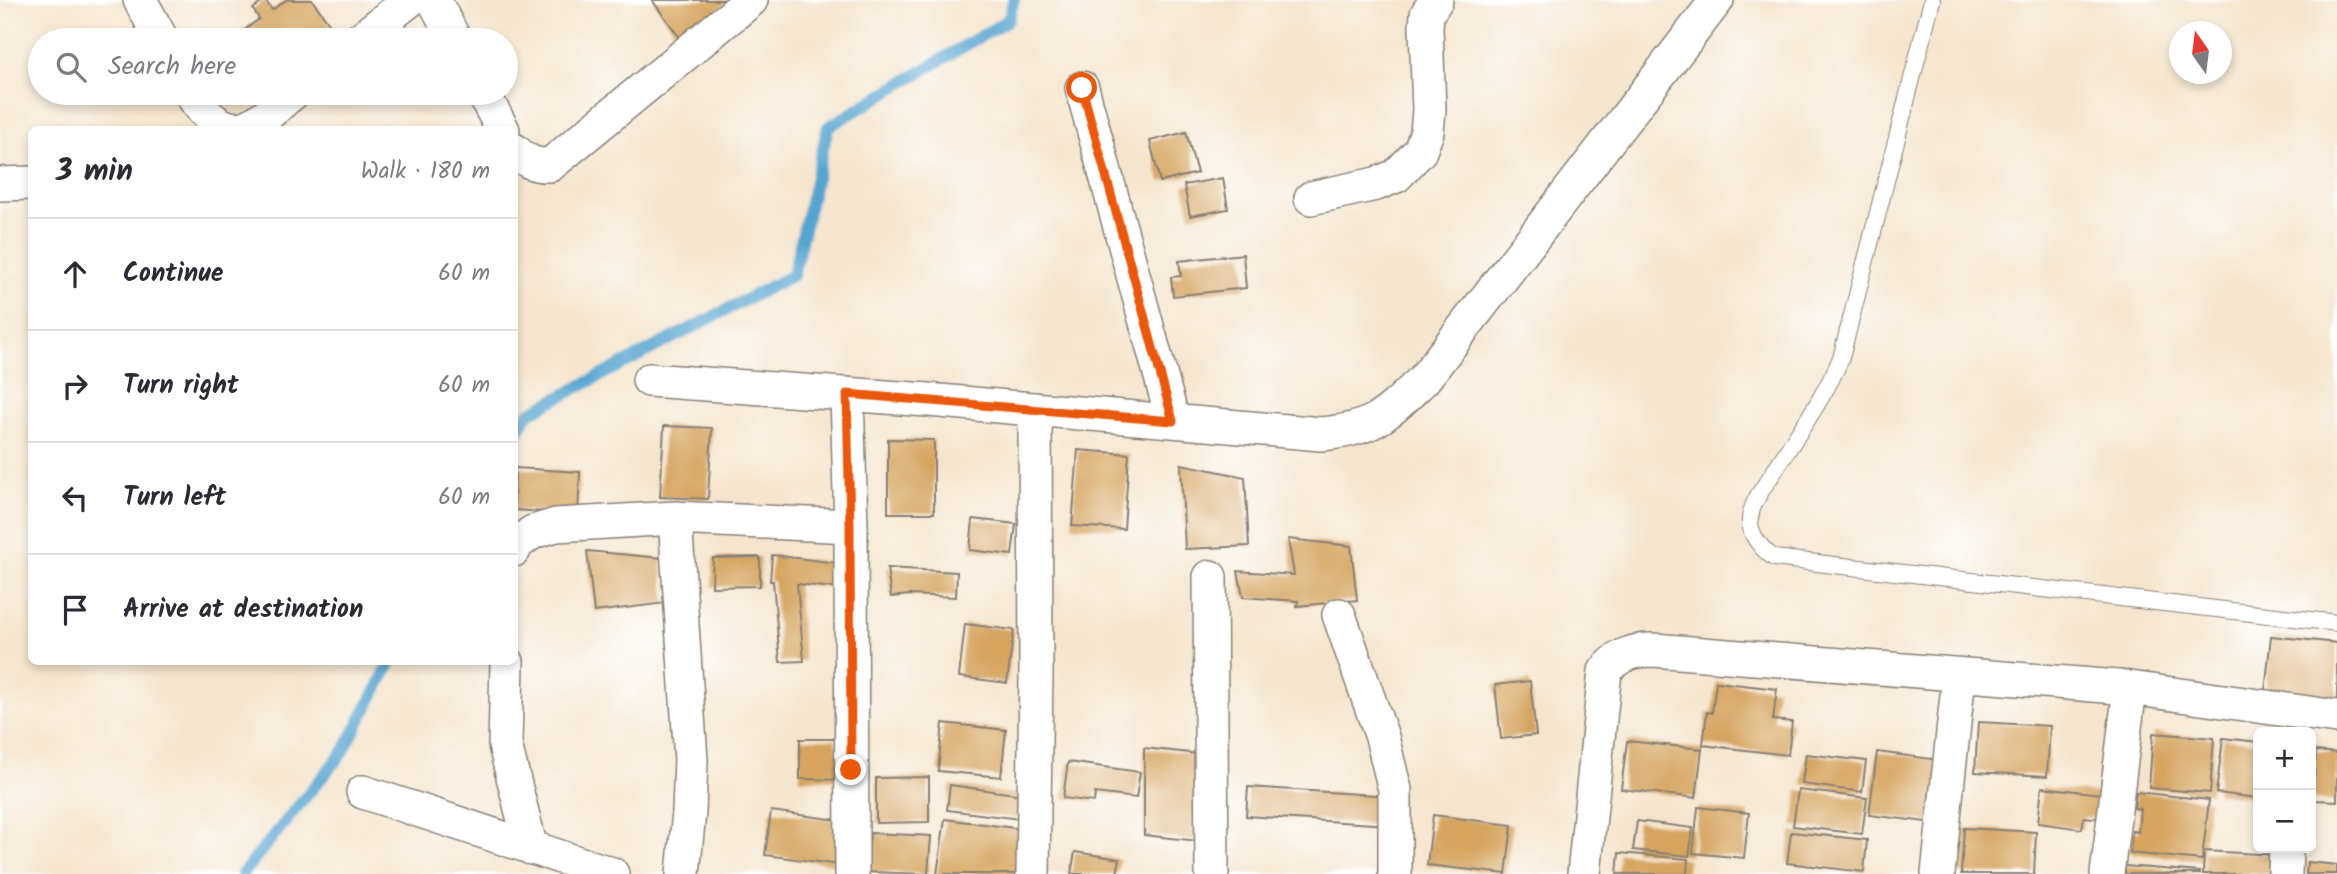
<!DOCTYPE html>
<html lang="en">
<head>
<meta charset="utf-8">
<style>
	body { margin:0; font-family:Kalam,sans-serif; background:#f2f2f3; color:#2b2b33 }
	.controls { position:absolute; right:21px; bottom:21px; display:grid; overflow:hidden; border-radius:10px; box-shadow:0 4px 10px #0003 }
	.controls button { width:63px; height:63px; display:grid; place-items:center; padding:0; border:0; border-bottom:2px solid #e1e1e2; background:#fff; color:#2b2b33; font:35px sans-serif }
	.compass { position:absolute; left:2169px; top:21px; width:63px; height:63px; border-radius:50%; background:#fff; box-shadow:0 4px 10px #0003; rotate:346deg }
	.stop { position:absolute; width:21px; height:21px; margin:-16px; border:5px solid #ea580c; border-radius:50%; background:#fff }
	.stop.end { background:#ea580c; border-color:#fff; box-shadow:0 2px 7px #0008 }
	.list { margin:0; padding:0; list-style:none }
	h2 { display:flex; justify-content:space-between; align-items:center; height:91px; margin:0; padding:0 28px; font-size:30px }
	h2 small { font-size:23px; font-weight:400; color:#7c7c81 }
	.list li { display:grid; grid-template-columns:46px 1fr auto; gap:21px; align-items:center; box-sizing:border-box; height:112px; padding:0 28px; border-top:2px solid #e1e1e2 }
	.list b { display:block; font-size:26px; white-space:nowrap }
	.list em { font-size:23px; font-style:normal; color:#7c7c81 }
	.icon { flex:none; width:38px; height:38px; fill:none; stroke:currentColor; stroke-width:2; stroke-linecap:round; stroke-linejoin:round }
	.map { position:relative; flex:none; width:2337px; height:874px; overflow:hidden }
	.search { position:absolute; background:#fff; box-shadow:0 4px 10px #0003; left:28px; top:28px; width:490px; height:77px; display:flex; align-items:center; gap:18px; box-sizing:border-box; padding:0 24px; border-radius:38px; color:#7c7c81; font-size:26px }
	.panel { position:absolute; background:#fff; box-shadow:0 4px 10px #0003; left:28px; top:126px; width:490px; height:539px; border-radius:10px }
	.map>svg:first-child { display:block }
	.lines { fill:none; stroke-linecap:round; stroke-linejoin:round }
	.stream { stroke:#57a4d0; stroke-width:12 }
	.building { fill:#d6a45e }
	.service-casing { stroke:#888075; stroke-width:18 }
	.minor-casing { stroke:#888075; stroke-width:36 }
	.service { stroke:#fff; stroke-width:16 }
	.minor { stroke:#fff; stroke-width:33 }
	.route { stroke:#ea580c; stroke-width:9 }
</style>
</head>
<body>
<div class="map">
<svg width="2337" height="874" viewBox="0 0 2337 874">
	<rect width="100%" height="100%" fill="#fff"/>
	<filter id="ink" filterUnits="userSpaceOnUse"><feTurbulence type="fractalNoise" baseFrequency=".0143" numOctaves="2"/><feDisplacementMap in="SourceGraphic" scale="14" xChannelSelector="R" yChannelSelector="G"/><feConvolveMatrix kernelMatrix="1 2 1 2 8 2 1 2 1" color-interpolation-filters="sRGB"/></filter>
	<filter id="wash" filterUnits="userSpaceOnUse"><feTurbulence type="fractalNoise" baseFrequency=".00686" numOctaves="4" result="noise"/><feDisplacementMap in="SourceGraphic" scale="28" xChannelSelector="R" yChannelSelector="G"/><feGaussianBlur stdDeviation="1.57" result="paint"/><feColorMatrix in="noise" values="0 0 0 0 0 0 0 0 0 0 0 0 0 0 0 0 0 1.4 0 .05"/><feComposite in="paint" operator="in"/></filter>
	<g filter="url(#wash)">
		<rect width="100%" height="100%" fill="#f5e5ce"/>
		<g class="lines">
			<path class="stream" d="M 514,438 L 529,413 L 793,275 L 828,127 L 1008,20 L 1014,0
				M 242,874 L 343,752 L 391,662"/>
		</g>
		<g id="blocks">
			<path class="building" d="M 265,0 L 272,10 L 286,0 L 312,0 L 337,34 L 327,40 L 242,40 L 238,35 L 259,19 L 253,9 Z
				M 652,0 L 731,0 L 680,38 Z
				M 1186,132 L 1197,173 L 1160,182 L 1150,141 Z
				M 1223,178 L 1228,209 L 1190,216 L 1184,185 Z
				M 1243,254 L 1246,288 L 1173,296 L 1171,277 L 1181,276 L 1179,261 Z
				M 664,426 L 712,428 L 708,499 L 660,497 Z
				M 888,439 L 934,440 L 934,513 L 888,513 Z
				M 1078,450 L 1129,454 L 1124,529 L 1072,526 Z
				M 1181,464 L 1245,477 L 1249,546 L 1185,549 Z
				M 515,468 L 580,472 L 578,514 L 514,510 Z
				M 973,519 L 1016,524 L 1012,555 L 970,550 Z
				M 1288,539 L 1351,546 L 1357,600 L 1297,606 L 1298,601 L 1243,597 L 1238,571 L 1294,575 Z
				M 587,551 L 661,558 L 666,603 L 594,612 Z
				M 772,555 L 846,564 L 843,589 L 797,584 L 804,661 L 780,662 L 773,581 L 770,581 Z
				M 760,557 L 760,586 L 712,587 L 713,558 Z
				M 887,568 L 957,572 L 956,597 L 909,595 L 891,597 Z
				M 965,624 L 1014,630 L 1007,683 L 959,677 Z
				M 2271,636 L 2337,643 L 2337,708 L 2264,701 Z
				M 1530,681 L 1536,735 L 1501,739 L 1495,685 Z
				M 1716,682 L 1777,689 L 1773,720 L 1792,722 L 1788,755 L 1703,745 L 1707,712 L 1712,713 Z
				M 1978,722 L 2050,726 L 2047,776 L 1975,772 Z
				M 943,723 L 1006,730 L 1001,777 L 938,771 Z
				M 2153,733 L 2214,738 L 2210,793 L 2149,788 Z
				M 2223,738 L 2258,742 L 2258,798 L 2216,793 Z
				M 800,739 L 835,739 L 845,780 L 800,779 Z
				M 1627,741 L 1702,749 L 1696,798 L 1621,789 Z
				M 1144,748 L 1208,755 L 1198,841 L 1144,835 Z
				M 2316,751 L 2337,753 L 2337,801 L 2313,800 Z
				M 1877,752 L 1948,761 L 1934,823 L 1869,815 Z
				M 1806,754 L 1866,761 L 1862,792 L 1802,784 Z
				M 1068,762 L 1140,772 L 1136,798 L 1095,793 L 1094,802 L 1063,798 Z
				M 929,777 L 929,822 L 876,823 L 876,778 Z
				M 950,785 L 1022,795 L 1019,819 L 947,810 Z
				M 1248,787 L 1391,796 L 1389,825 L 1246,816 Z
				M 2042,787 L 2110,795 L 2106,819 L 2084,817 L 2082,829 L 2038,823 Z
				M 1798,790 L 1867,798 L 1862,834 L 1793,826 Z
				M 2136,792 L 2209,800 L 2202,860 L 2130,853 L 2132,831 L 2138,832 L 2140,809 L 2134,808 Z
				M 1698,807 L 1749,813 L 1744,858 L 1693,853 Z
				M 771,811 L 846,821 L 840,865 L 765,855 Z
				M 1433,815 L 1512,825 L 1506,874 L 1427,865 Z
				M 945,819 L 1029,830 L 1023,874 L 937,874 Z
				M 1637,821 L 1693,828 L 1689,856 L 1633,850 Z
				M 1964,828 L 2036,832 L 2034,874 L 1961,874 Z
				M 1791,832 L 1867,840 L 1864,872 L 1787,863 Z
				M 870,833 L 931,836 L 928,874 L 867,872 Z
				M 2204,851 L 2277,855 L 2275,874 L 2203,874 Z
				M 1075,852 L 1120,859 L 1117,874 L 1071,874 Z
				M 1619,853 L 1688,859 L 1687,874 L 1617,874 Z
				M 2307,862 L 2337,865 L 2337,874 L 2306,874 Z
				M 2125,866 L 2200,872 L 2200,874 L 2125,874 Z"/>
		</g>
	</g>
	<g filter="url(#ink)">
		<use href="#blocks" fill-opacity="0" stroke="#888075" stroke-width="2"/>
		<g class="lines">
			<g class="service-casing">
				<path id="service" d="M 1932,0 L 1841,358 C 1824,398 1798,433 1775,470 C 1767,483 1754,498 1751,513 C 1746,531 1760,548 1774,558 L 2337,623"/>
			</g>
			<g class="minor-casing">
				<path id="minor" d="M 140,0 L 162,40
					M 434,0 L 455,40
					M 359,40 L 410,0
					M 1082,88 L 1173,421
					M 191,93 C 203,114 227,140 253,124 C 268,116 280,103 293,93
					M 483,93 L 503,130
					M 514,150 C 526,161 534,166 550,165 L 751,0
					M 0,184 L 32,183
					M 1311,198 L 1376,184 L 1396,176 L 1420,151 L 1427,132 L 1429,110 L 1426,28 L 1427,14 L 1436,0
					M 649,380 L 928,400 L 1321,434 C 1376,429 1386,415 1424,379 L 1717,0
					M 847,394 L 851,526 L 852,874
					M 675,518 L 691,760 L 689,812 L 683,874
					M 514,550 L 516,544 L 533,532 L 556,525 L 675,518 L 851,526
					M 1210,577 L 1212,874
					M 1339,615 L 1382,737 L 1395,790 L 1395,874
					M 507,662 L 505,745 L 531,848
					M 363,792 L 612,874
					M 1033,874 L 1036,677 L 1035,409
					M 1584,874 L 1605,671 C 1619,655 1632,650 1653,650 L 2130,688 L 2337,717
					M 1938,874 L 1959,676
					M 2107,874 L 2130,688
					M 2285,874 L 2286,848"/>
			</g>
			<use href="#service" class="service"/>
			<use href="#minor" class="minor"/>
		</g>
	</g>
	<g class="lines" filter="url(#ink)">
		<path class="route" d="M 851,770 L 850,526 L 847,394 L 1173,421 L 1082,88"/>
	</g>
</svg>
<div class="controls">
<button>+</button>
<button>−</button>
</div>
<svg class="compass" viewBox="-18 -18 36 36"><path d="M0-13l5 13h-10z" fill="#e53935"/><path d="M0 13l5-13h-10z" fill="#7c7c81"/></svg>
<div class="stop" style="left:1082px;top:88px"></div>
<div class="stop end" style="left:851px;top:770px"></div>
<div class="search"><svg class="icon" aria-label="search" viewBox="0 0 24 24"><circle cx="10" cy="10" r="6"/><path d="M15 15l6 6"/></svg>Search here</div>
<section class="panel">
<h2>3 min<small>Walk · 180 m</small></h2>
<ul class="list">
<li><svg class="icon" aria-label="ahead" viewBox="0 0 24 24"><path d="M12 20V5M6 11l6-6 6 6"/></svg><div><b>Continue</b></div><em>60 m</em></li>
<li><svg class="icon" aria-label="right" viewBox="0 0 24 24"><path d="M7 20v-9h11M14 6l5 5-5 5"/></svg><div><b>Turn right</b></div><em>60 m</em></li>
<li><svg class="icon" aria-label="left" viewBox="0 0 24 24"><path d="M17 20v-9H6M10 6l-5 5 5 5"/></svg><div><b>Turn left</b></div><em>60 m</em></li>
<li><svg class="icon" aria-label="arrive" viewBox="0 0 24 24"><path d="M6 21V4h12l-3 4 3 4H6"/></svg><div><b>Arrive at destination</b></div></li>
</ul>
</section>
</div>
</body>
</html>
